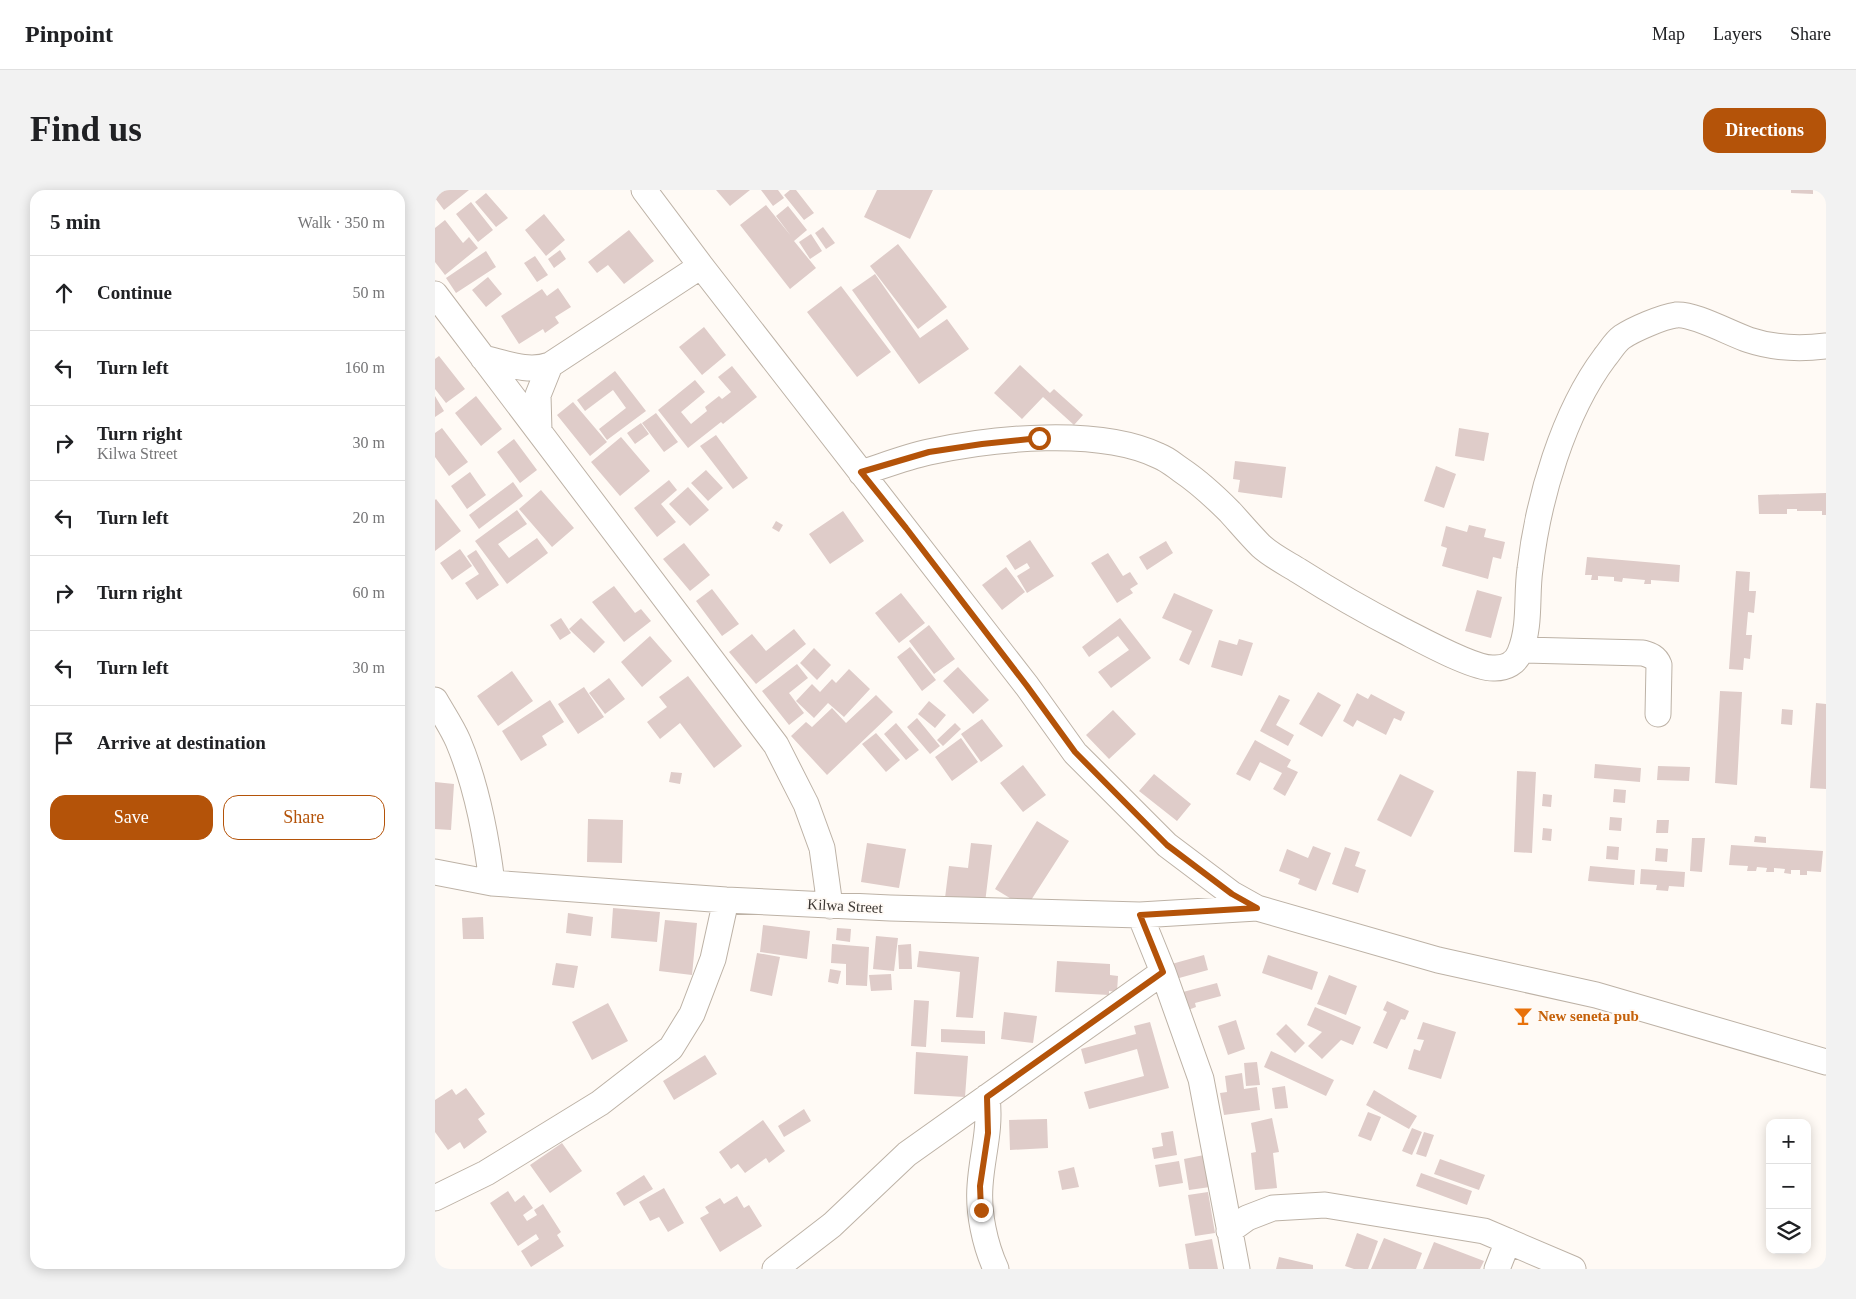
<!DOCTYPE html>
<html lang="en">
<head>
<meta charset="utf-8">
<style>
	body { margin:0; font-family:"Times New Roman",serif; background:#f2f2f2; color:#202124 }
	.controls { position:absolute; right:15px; bottom:15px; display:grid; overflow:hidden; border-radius:10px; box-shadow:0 2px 12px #0003 }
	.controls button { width:45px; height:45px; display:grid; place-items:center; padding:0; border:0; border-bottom:1px solid #e0e0e0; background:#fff; color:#202124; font:25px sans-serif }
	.stop { position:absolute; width:15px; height:15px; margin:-11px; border:4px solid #b45309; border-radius:50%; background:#fff }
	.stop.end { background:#b45309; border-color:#fff; box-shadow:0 1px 5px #0008 }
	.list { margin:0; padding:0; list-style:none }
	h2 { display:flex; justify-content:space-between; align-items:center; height:65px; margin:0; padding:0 20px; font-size:21px }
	h2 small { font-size:16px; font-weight:400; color:#757577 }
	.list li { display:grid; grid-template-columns:32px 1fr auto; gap:15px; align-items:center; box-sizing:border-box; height:75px; padding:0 20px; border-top:1px solid #e0e0e0 }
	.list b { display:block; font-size:19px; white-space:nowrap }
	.list p { margin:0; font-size:16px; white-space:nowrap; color:#757577 }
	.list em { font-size:16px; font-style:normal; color:#757577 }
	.actions { display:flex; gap:10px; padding:15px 20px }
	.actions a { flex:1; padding:11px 0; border:1px solid #b45309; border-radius:15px; text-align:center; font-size:18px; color:#b45309 }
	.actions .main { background:#b45309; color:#fff }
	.icon { flex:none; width:28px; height:28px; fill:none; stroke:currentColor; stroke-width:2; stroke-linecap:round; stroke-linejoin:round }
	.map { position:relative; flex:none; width:1391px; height:1079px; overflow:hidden; border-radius:15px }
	header { display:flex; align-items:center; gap:30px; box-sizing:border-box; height:70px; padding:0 25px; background:#fff; border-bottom:1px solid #e0e0e0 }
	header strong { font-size:24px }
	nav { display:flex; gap:28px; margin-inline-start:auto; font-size:18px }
	.intro { display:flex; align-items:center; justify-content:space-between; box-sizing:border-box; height:120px; padding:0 30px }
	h1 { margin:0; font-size:35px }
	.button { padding:12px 22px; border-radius:15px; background:#b45309; color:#fff; font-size:18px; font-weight:700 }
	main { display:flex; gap:30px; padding:0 30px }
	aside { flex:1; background:#fff; border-radius:15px; box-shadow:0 2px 12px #0003 }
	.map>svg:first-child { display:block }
	.building { fill:#dfccc9 }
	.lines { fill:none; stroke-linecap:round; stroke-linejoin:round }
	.minor-casing { stroke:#bdb2a6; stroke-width:27 }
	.minor { stroke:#fff; stroke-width:25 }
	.route { stroke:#b45309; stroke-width:6 }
	.labels { text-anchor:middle; stroke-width:4; stroke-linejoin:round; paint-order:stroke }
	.street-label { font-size:15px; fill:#3c3733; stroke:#fffaf5 }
	.food-label { font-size:15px; font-weight:bold; fill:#c56008; stroke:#fffaf5; text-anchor:start }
</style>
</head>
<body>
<header>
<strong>Pinpoint</strong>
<nav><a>Map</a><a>Layers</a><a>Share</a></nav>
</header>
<div class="intro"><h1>Find us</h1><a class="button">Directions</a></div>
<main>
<aside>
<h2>5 min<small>Walk · 350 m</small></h2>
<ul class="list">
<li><svg class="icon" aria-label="ahead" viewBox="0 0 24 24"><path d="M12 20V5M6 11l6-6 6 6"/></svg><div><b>Continue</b></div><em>50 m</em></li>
<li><svg class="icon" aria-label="left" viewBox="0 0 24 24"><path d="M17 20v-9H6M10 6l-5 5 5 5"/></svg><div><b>Turn left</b></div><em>160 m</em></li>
<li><svg class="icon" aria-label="right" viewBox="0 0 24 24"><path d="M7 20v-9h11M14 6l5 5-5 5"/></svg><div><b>Turn right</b><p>Kilwa Street</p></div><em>30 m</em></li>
<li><svg class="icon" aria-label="left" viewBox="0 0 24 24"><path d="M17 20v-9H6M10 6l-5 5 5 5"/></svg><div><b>Turn left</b></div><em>20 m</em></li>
<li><svg class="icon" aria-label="right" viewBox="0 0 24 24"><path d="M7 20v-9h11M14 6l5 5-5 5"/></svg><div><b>Turn right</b></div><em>60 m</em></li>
<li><svg class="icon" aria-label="left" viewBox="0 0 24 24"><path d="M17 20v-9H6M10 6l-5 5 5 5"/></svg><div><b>Turn left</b></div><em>30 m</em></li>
<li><svg class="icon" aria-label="arrive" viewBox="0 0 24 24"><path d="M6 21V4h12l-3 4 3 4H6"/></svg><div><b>Arrive at destination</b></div></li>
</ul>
<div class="actions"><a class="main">Save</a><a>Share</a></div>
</aside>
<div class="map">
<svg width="1391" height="1079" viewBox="0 0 1391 1079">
	<rect width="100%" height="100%" fill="#fffaf5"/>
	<path class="building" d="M 0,0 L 34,0 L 9,20 L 0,8 Z
		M 281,0 L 315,0 L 295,16 Z
		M 326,0 L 343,0 L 349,8 L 338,16 Z
		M 355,0 L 361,0 L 379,23 L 369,30 L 349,5 Z
		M 442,0 L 498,0 L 475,49 L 429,27 Z
		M 1356,0 L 1378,0 L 1378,4 L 1356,3 Z
		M 51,3 L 73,28 L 61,37 L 40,12 Z
		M 36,12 L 58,40 L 43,52 L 21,24 Z
		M 331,15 L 356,46 L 341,26 L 353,16 L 372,40 L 359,51 L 381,78 L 355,99 L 305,35 Z
		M 109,24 L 130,50 L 111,66 L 90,40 Z
		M 10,30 L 28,53 L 34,47 L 43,58 L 10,85 L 0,72 L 0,38 Z
		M 388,37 L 400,53 L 391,59 L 380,43 Z
		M 194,40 L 219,71 L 189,94 L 173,75 L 162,83 L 153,72 Z
		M 376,44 L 387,61 L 375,69 L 364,52 Z
		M 463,54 L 512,117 L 483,139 L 435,76 Z
		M 125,60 L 131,69 L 119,78 L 113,69 Z
		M 51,61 L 61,77 L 21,103 L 11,88 Z
		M 100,66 L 113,85 L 102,92 L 89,73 Z
		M 440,84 L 485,148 L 512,129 L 534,159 L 484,194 L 417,100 Z
		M 53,87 L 67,104 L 51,117 L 37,100 Z
		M 406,96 L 456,162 L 422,187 L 372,122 Z
		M 123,98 L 136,117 L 120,127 L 124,133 L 110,143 L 108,139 L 84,154 L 66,126 L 107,99 L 112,106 Z
		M 269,137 L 291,165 L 267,185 L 244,157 Z
		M 4,166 L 30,199 L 11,213 L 0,199 L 0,169 Z
		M 585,175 L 615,203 L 619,199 L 648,225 L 639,235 L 608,207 L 587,229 L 559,203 Z
		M 297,176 L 322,207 L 288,234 L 286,232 L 253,258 L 223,220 L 260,190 L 270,202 L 246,222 L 256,234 L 272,221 L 270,217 L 284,206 L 287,209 L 296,202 L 283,187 Z
		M 180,181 L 211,221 L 172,250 L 164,239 L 191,218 L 178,200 L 150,221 L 142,210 Z
		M 0,206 L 9,221 L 0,227 Z
		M 41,206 L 67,239 L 46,256 L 20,223 Z
		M 138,212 L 172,252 L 155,266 L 122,225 Z
		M 221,223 L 243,252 L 229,262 L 207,233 Z
		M 206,233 L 214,244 L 200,254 L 192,243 Z
		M 7,238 L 33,272 L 14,286 L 0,267 L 0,243 Z
		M 1024,238 L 1054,243 L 1049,271 L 1020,266 Z
		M 281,245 L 313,288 L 298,299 L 265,256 Z
		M 186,247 L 215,281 L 185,306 L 156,272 Z
		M 79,249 L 102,280 L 85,293 L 62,262 Z
		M 800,271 L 851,277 L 847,308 L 803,302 L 805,290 L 798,289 Z
		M 1001,276 L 1021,284 L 1009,318 L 989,311 Z
		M 271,280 L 288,298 L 273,311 L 256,293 Z
		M 35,282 L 51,305 L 32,319 L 16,296 Z
		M 234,290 L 242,300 L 226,314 L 241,332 L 222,347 L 199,318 Z
		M 78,292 L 88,306 L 44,339 L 34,325 Z
		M 253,297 L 274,320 L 255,336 L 234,314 Z
		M 106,300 L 139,338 L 117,357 L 84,319 Z
		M 1391,303 L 1391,325 L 1387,325 L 1387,321 L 1362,321 L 1362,319 L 1352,319 L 1352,324 L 1324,324 L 1323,305 Z
		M 1,309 L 26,341 L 0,361 L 0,310 Z
		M 82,320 L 92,334 L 63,354 L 74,368 L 102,348 L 113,363 L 72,394 L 40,351 Z
		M 408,321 L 429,351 L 395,374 L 374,344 Z
		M 341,331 L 348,335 L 344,342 L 337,338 Z
		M 1034,335 L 1051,339 L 1049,347 L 1070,352 L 1066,369 L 1058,367 L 1053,389 L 1007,376 L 1012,358 L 1006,356 L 1011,336 L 1032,342 Z
		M 595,350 L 619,386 L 592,403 L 582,386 L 595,378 L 592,373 L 580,380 L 571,366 Z
		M 731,351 L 738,363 L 712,380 L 704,367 Z
		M 249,353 L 275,385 L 255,401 L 228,369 Z
		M 25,359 L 37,376 L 17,390 L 5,373 Z
		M 41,360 L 64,395 L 42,410 L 30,393 L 44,384 L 32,366 Z
		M 673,363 L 688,386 L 695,382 L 703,394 L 695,399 L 698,403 L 682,413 L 656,373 Z
		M 1152,367 L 1245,375 L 1244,392 L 1216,390 L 1216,394 L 1209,394 L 1210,390 L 1188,388 L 1187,392 L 1179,391 L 1179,387 L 1163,386 L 1163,390 L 1156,390 L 1157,385 L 1150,385 Z
		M 571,377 L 590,402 L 567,420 L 547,395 Z
		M 1301,381 L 1315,382 L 1314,401 L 1321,401 L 1319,423 L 1313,422 L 1311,445 L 1317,445 L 1315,469 L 1309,468 L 1308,480 L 1294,479 Z
		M 179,396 L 200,423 L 206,419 L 216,431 L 189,452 L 157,412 Z
		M 277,399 L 304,434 L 287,446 L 261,411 Z
		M 1042,400 L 1067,407 L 1056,448 L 1030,441 Z
		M 466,403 L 490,433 L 464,453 L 440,423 Z
		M 739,403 L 778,420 L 754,475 L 744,470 L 757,441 L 727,428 Z
		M 126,428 L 136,443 L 125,450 L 115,435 Z
		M 146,428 L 170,452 L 159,463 L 134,439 Z
		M 685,428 L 716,468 L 676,498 L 663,482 L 694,460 L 683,446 L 654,467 L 647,457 Z
		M 494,435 L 520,469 L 499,484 L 474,451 Z
		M 359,439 L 371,454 L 321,494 L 294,462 L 317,444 L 331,461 Z
		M 215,446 L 237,471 L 207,497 L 186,472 Z
		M 804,449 L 818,453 L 807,486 L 776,477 L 784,450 L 802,455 Z
		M 475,457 L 501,490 L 487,501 L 462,467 Z
		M 379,458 L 396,475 L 382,490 L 365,473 Z
		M 362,474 L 373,488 L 354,503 L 369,523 L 354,535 L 327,501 Z
		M 523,477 L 554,510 L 538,524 L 508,491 Z
		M 414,479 L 435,499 L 409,527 L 393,513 L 379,528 L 361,511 L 377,494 L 385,502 L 397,489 L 401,493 Z
		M 77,481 L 98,511 L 63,536 L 42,506 Z
		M 253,486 L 307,556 L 279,578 L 245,533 L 225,549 L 212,532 L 232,517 L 224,507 Z
		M 174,488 L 190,509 L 170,524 L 154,503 Z
		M 149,497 L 169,527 L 143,544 L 123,514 Z
		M 1285,501 L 1307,502 L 1302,595 L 1280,593 Z
		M 883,502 L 906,515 L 887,547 L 864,534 Z
		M 922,503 L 933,509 L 936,504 L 970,522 L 966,531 L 959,528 L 951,545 L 922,530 L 918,537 L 908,531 Z
		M 441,505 L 458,522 L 392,585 L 356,546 L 371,532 L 377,537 L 397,518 L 411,533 Z
		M 844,505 L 855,510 L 841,535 L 859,545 L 853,556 L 825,541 Z
		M 115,510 L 129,532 L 107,546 L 112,555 L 86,571 L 67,541 Z
		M 494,511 L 511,525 L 500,538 L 483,524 Z
		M 1381,513 L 1391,514 L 1391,599 L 1375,598 Z
		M 1347,519 L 1358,520 L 1357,535 L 1346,534 Z
		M 678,520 L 701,544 L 674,569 L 651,545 Z
		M 482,528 L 505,556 L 495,564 L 472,537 Z
		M 547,529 L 568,556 L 546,572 L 526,544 Z
		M 461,533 L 484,560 L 471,570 L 449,544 Z
		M 520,533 L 526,539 L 508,556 L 502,550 Z
		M 441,543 L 465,570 L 451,582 L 427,554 Z
		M 526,548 L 543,572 L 517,591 L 500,567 Z
		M 820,550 L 856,570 L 852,577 L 863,582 L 850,606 L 838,599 L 847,583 L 825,572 L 815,591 L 801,584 Z
		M 1160,574 L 1206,578 L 1205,592 L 1159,588 Z
		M 588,575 L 611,605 L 588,622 L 565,593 Z
		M 1223,576 L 1255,577 L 1254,591 L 1222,590 Z
		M 1082,581 L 1101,582 L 1097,663 L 1079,662 Z
		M 236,582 L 247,583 L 245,594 L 234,592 Z
		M 719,584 L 756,614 L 742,631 L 704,601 Z
		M 965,584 L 999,601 L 976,647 L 942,630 Z
		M 0,592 L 19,594 L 16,640 L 0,639 Z
		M 1179,599 L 1191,600 L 1190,613 L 1178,612 Z
		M 1108,604 L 1117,605 L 1116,617 L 1107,616 Z
		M 1175,627 L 1187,628 L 1186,641 L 1174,640 Z
		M 153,629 L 188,630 L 187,673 L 152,672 Z
		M 1222,630 L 1234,630 L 1233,643 L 1221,643 Z
		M 602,631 L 634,651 L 591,718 L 560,699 Z
		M 1108,638 L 1117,639 L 1116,651 L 1107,650 Z
		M 1320,646 L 1331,647 L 1331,653 L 1319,652 Z
		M 1257,648 L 1270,648 L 1267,682 L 1255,681 Z
		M 432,653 L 471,659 L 464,698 L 426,692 Z
		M 536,653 L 557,655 L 550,713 L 510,708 L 514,676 L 533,678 Z
		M 1296,655 L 1388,661 L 1386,682 L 1372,681 L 1372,685 L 1365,685 L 1365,680 L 1356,680 L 1356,684 L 1349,683 L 1350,679 L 1339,678 L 1339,682 L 1331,682 L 1332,678 L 1322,677 L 1321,681 L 1312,681 L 1313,676 L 1294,675 Z
		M 878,656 L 896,663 L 881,701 L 863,694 L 865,689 L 844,681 L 852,659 L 873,668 Z
		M 1172,656 L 1184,657 L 1183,670 L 1171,669 Z
		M 910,657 L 925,662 L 920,676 L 931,680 L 923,703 L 897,694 Z
		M 1221,658 L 1233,659 L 1232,672 L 1220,671 Z
		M 1155,676 L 1200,680 L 1199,695 L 1153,691 Z
		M 1206,679 L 1250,682 L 1249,697 L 1234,696 L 1233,701 L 1221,700 L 1222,695 L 1205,694 Z
		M 178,718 L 225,722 L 222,752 L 176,748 Z
		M 133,723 L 158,727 L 156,746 L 131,743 Z
		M 48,727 L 49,749 L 28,749 L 27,728 Z
		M 230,730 L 262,733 L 257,785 L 224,781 Z
		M 328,735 L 375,741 L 372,769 L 325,762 Z
		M 402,738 L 416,739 L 415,752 L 401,750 Z
		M 441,746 L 463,748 L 459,781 L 438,779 Z
		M 397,754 L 434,757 L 432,796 L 411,795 L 411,774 L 396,773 Z
		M 476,754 L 477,779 L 464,779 L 463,755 Z
		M 484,761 L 544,767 L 538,828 L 521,827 L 525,782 L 482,777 Z
		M 322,763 L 345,767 L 337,806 L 315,801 Z
		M 769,765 L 773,780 L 737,790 L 733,775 Z
		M 833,765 L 883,782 L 877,800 L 827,783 Z
		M 622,771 L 675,774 L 675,785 L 683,786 L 682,802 L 674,801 L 674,805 L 620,802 Z
		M 121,773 L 143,776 L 139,798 L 117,795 Z
		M 395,779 L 406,781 L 403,794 L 393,792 Z
		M 456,784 L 457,800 L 436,801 L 434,785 Z
		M 894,785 L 922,796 L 911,825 L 882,814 Z
		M 782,793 L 786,806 L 760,813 L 761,817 L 753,820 L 748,802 Z
		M 479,810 L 494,811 L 491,857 L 476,856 Z
		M 952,811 L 974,821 L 970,830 L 966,829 L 952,859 L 938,853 L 952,822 L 948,820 Z
		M 173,813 L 193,851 L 157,870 L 137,832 Z
		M 880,817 L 926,837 L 918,855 L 906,850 L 887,869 L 873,856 L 887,842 L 872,835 Z
		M 569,822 L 602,826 L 598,853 L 566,849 Z
		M 801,830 L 810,859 L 793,865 L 783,836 Z
		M 715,832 L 734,898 L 654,919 L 649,902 L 709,886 L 702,859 L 650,874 L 646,859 L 701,844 L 699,836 Z
		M 988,832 L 1021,842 L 1006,889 L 973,879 L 979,859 L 985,861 L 989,850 L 982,849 Z
		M 851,834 L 870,853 L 860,863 L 841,844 Z
		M 506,839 L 550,841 L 550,854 L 506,852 Z
		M 836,861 L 899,890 L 891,906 L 829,877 Z
		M 481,862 L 533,866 L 530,907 L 479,904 Z
		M 270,865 L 282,884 L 239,910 L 228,891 Z
		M 822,872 L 825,895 L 811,896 L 809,873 Z
		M 807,883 L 809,899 L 822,897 L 825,920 L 789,925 L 785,903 L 792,902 L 790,886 Z
		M 850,896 L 853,918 L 840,919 L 837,898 Z
		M 31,898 L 50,924 L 43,929 L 52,942 L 29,959 L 25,952 L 13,960 L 0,942 L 0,910 L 17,899 L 21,905 Z
		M 939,900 L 982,926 L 974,939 L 931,915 Z
		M 369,919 L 376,931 L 349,947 L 343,936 Z
		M 933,922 L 946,927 L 936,951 L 923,946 Z
		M 837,928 L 844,962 L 838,963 L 842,998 L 820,1000 L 816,963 L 821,962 L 816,933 Z
		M 612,929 L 613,958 L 575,960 L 574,930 Z
		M 328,930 L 350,961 L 334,973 L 331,968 L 310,983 L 303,974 L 296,979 L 284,962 Z
		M 977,938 L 987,942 L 977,965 L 967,961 Z
		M 738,941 L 742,965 L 719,969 L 717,958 L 728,956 L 726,943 Z
		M 989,942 L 999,945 L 991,967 L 981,964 Z
		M 127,953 L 147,981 L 115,1003 L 95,975 Z
		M 769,965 L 775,997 L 754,1000 L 749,969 Z
		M 1005,969 L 1050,985 L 1044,1000 L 999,984 Z
		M 744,971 L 748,993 L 724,997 L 720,975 Z
		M 639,977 L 644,997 L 627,1000 L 623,981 Z
		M 986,983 L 1037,1001 L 1032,1015 L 981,996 Z
		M 209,985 L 218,999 L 189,1016 L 181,1003 Z
		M 229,998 L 249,1033 L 233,1042 L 224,1027 L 215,1031 L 204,1012 Z
		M 73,1001 L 80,1012 L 89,1005 L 98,1018 L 88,1025 L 92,1031 L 102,1025 L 99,1020 L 108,1014 L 126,1042 L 122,1045 L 129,1056 L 96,1077 L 86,1061 L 104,1049 L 101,1044 L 83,1056 L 55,1013 Z
		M 773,1002 L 780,1043 L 760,1046 L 753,1005 Z
		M 302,1006 L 309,1018 L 314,1015 L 327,1036 L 285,1062 L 265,1028 L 274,1023 L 270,1017 L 285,1008 L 289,1014 Z
		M 922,1043 L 943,1051 L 933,1079 L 919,1079 L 910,1076 Z
		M 949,1048 L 987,1063 L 981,1079 L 936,1079 Z
		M 777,1049 L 783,1079 L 754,1079 L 750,1054 Z
		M 999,1052 L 1049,1071 L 1045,1079 L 988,1079 Z
		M 844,1067 L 878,1075 L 878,1079 L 841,1079 Z"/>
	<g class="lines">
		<g class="minor-casing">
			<path id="minor" d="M 209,0 L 266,76 L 592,496 L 640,563 L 732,655 L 797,704 L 822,718 L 1003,770 L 1161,805 L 1391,872
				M 0,104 L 341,555 L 371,614 L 387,658 L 395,716
				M 48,168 C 70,173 93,183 115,175 L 266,76
				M 104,241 L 103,205 L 115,175
				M 426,283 C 448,276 471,267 494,262 C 558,248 664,237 724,266 C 732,269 739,275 746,280 C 764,292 780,307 795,322 C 805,333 815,345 826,356 C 837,366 851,373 864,381 C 897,402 930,421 965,439 C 985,449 1040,480 1060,478 C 1071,478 1081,473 1085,462 C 1096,435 1091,406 1095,379 C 1103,309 1128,223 1170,167 C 1175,161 1180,152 1187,147 C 1199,139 1227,127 1241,125 C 1258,123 1296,144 1314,150 C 1338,158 1366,159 1391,156
				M 1086,460 L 1208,463 C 1215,465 1221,467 1224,475 L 1223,524
				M 0,510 C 8,524 17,537 23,551 C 42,596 51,644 57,693
				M 0,682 L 57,693 L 291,710 L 455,718 L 705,725 L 822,718
				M 705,725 L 728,782 L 766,889 L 802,1079
				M 552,907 C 556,941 547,964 545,996 C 543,1023 550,1055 561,1079
				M 0,1008 L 51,983 L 165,913 L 236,858 L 257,824 L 278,769 L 291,710
				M 794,1041 L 812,1028 L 838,1018 L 890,1015 L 1049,1041 L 1138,1079
				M 340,1079 L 397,1035 L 472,964 L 728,782
				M 1062,1079 L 1073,1051"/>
		</g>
		<use href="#minor" class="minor"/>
	</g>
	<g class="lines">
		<path class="route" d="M 546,1020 L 545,996 L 553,943 L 552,907 L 728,782 L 705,725 L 822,718 L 797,704 L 732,655 L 640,562 L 592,496 L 471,338 L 426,282 L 494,262 L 547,254 L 604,248"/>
	</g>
	<defs>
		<g id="bar-bare" transform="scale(1.5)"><path d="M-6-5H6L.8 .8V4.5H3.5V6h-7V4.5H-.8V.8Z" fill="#e8710a" stroke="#fffaf5" stroke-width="2.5" paint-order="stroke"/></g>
	</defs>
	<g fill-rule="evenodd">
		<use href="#bar-bare" x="1088" y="826"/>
	</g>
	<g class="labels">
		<g class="street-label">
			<text transform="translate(410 716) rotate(3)" y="5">Kilwa Street</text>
		</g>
		<g class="food-label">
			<text x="1103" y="831">New seneta pub</text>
		</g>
	</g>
</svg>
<div class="controls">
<button>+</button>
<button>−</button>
<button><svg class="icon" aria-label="layers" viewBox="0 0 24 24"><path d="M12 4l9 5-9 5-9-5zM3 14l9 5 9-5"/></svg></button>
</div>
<div class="stop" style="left:604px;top:248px"></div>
<div class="stop end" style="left:546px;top:1020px"></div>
</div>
</main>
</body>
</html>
